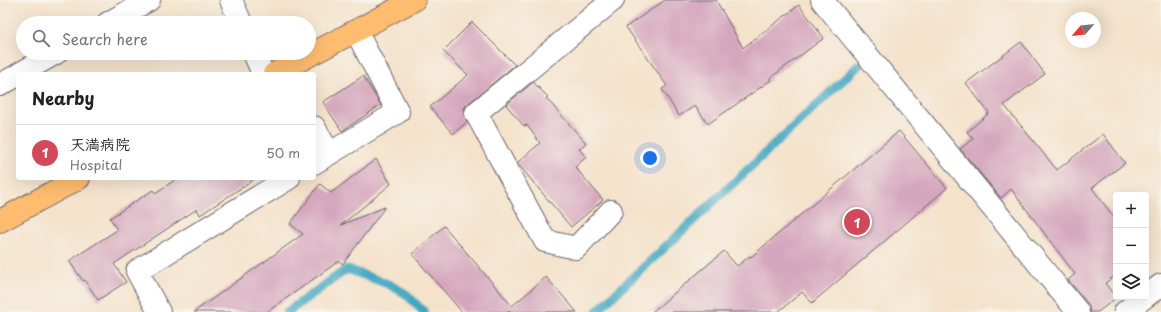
<!DOCTYPE html>
<html lang="en">
<head>
<meta charset="utf-8">
<style>
  body { margin:0; font-family:"Playpen Sans","Klee One",sans-serif; background:#f6f6f6; color:#222 }
  .controls { position:absolute; right:12px; bottom:12px; display:grid; overflow:hidden; border-radius:4px; box-shadow:0 4px 16px #0002 }
  .controls button { width:36px; height:36px; display:grid; place-items:center; padding:0; border:0; border-bottom:1px solid #e0e0e0; background:#fff; color:#222; font:20px sans-serif }
  .compass { position:absolute; left:1065px; top:12px; width:36px; height:36px; border-radius:50%; background:#fff; box-shadow:0 4px 16px #0002; rotate:242deg }
  .you { position:absolute; left:650px; top:158px; width:14px; height:14px; margin:-10px; border:3px solid #fff; border-radius:50%; background:#1a73e8; box-shadow:0 0 0 6px #1a73e833 }
  .badge { display:grid; place-items:center; width:26px; height:26px; border-radius:50%; background:#d1495b; color:#fff; font-size:13px; font-weight:700 }
  .pin { position:absolute; translate:-50% -50%; border:2px solid #fff; box-shadow:0 1px 4px #0006 }
  .list { margin:0; padding:0; list-style:none }
  h2 { display:flex; justify-content:space-between; align-items:center; height:52px; margin:0; padding:0 16px; font-size:17px }
  h2 small { font-size:13px; font-weight:400; color:#767676 }
  .list li { display:grid; grid-template-columns:26px 1fr auto; gap:12px; align-items:center; box-sizing:border-box; height:56px; padding:0 16px; border-top:1px solid #e0e0e0 }
  .list b { display:block; font-size:15px; white-space:nowrap }
  .list p { margin:0; font-size:13px; white-space:nowrap; color:#767676 }
  .list em { font-size:13px; font-style:normal; color:#767676 }
  .icon { flex:none; width:22px; height:22px; fill:none; stroke:currentColor; stroke-width:2; stroke-linecap:round; stroke-linejoin:round }
  .map { position:relative; flex:none; width:1161px; height:312px; overflow:hidden }
  .search { position:absolute; background:#fff; box-shadow:0 4px 16px #0002; left:16px; top:16px; width:300px; height:44px; display:flex; align-items:center; gap:10px; box-sizing:border-box; padding:0 14px; border-radius:22px; color:#767676; font-size:15px }
  .panel { position:absolute; background:#fff; box-shadow:0 4px 16px #0002; left:16px; top:72px; width:300px; height:108px; border-radius:4px }
  .map>svg:first-child { display:block }
  .lines { fill:none; stroke-linecap:round; stroke-linejoin:round }
  .stream { stroke:#42a7c2; stroke-width:9 }
  .building { fill:#d5a7be }
  .minor-casing { stroke:#6c656d; stroke-width:24 }
  .major-casing { stroke:#6c656d; stroke-width:24 }
  .minor { stroke:#fff; stroke-width:22 }
  .major { stroke:#fdbc70; stroke-width:22 }
</style>
</head>
<body>
<div class="map">
<svg width="1161" height="312" viewBox="0 0 1161 312">
  <rect width="100%" height="100%" fill="#f7f3e8"/>
  <filter id="ink" filterUnits="userSpaceOnUse"><feTurbulence type="fractalNoise" baseFrequency=".025" numOctaves="2"/><feDisplacementMap in="SourceGraphic" scale="8" xChannelSelector="R" yChannelSelector="G"/><feConvolveMatrix kernelMatrix="1 2 1 2 8 2 1 2 1" color-interpolation-filters="sRGB"/></filter>
  <filter id="wash" filterUnits="userSpaceOnUse"><feTurbulence type="fractalNoise" baseFrequency=".012" numOctaves="4" result="noise"/><feDisplacementMap in="SourceGraphic" scale="16" xChannelSelector="R" yChannelSelector="G"/><feGaussianBlur stdDeviation="0.9" result="paint"/><feColorMatrix in="noise" values="0 0 0 0 0 0 0 0 0 0 0 0 0 0 0 0 0 1.4 0 .05"/><feComposite in="paint" operator="in"/></filter>
  <g filter="url(#wash)">
    <rect width="100%" height="100%" fill="#f4e2cb"/>
    <g class="lines">
      <!-- stream -->
      <path class="stream" d="M287,312L347,269L388,284L406,294L424,312
        M596,312L859,65"/>
    </g>
    <g id="blocks">
      <!-- building -->
      <path class="building" d="M665,0H716L743,48L799,5L824,38L770,78L771,80L708,124L695,106L679,116L662,89L667,86L626,27Z
        M472,22L515,65L468,104L464,108V113L467,122L453,134L430,107L468,75L443,51Z
        M1021,42L1045,74L1004,105L1057,170L1103,134L1125,163L1092,188L1116,220V275L1105,283L1116,298L1098,312H1090L1088,304L1068,280L1075,274L1011,189L1001,198L960,149L973,139L967,132L989,113L966,83Z
        M363,76L381,105L342,131L323,102Z
        M533,82L548,97L546,98L586,143L579,149L586,157L575,167L603,200L571,227L517,163L540,143L527,125L524,126L506,105Z
        M899,131L947,188L812,303L802,292L778,312H652L724,251L737,266L750,256L751,257Z
        M376,159L391,184L341,225L385,207L343,264L339,261L267,312H194L303,234L290,224L320,184L331,193Z
        M178,178H256L200,215L197,209L114,264L126,282L98,300L85,280L83,281L69,261L117,230L110,218L153,190L155,193Z
        M444,226L512,306L546,277L577,312H462L412,254Z"/>
    </g>
  </g>
  <g filter="url(#ink)">
    <use href="#blocks" fill-opacity="0" stroke="#6c656d" stroke-width="1"/>
    <g class="lines">
      <!-- minor casing -->
      <g class="minor-casing">
        <path id="minor" d="M231,0L241,23
          M822,0L1078,312
          M108,23L149,0
          M254,53L263,74
          M19,74L56,53
          M0,85L18,75
          M314,127L329,153
          M314,163L398,112L356,31
          M611,211L576,248L545,241L476,113L613,0
          M1146,296L1161,285
          M159,312L137,271L289,178
          M1125,312L1145,297"/>
      </g>
      <!-- major casing -->
      <g class="major-casing">
        <path id="major" d="M274,74L414,0
          M0,221L79,178"/>
      </g>
      <!-- minor -->
      <use href="#minor" class="minor"/>
      <!-- major -->
      <use href="#major" class="major"/>
    </g>
  </g>
</svg>
<div class="controls">
<button>+</button>
<button>−</button>
<button><svg class="icon" aria-label="layers" viewBox="0 0 24 24"><path d="M12 4l9 5-9 5-9-5zM3 14l9 5 9-5"/></svg></button>
</div>
<svg class="compass" viewBox="-18 -18 36 36"><path d="M0-13l5 13h-10z" fill="#e53935"/><path d="M0 13l5-13h-10z" fill="#767676"/></svg>
<div class="you"></div>
<div class="pin badge" style="left:857px;top:222px">1</div>
<div class="search"><svg class="icon" aria-label="search" viewBox="0 0 24 24"><circle cx="10" cy="10" r="6"/><path d="M15 15l6 6"/></svg>Search here</div>
<section class="panel">
<h2>Nearby<small></small></h2>
<ul class="list">
<li><span class="badge">1</span><div><b>天満病院</b><p>Hospital</p></div><em>50 m</em></li>
</ul>
</section>
</div>
</body>
</html>
